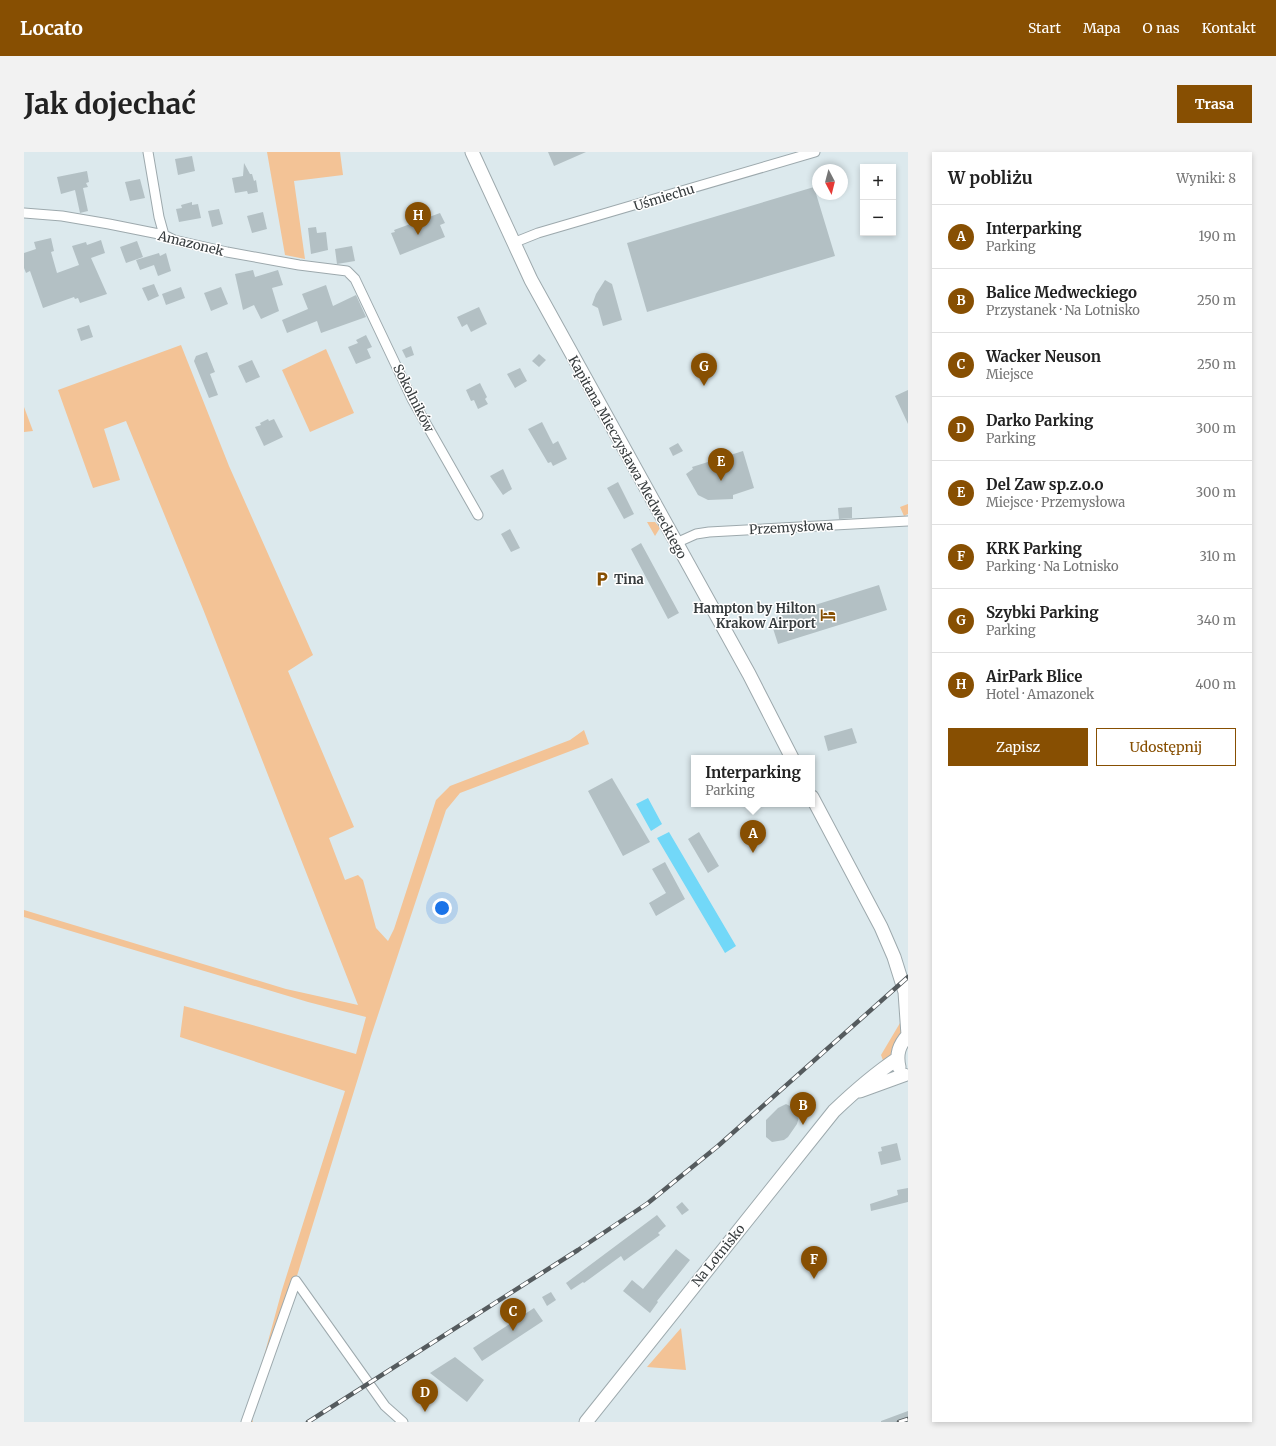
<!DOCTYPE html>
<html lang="pl">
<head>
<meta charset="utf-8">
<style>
  body { margin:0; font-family:Merriweather,serif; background:#f2f2f2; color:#222 }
  .controls { position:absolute; right:12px; top:12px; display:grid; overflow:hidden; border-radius:0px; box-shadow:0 2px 6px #0003 }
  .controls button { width:36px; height:36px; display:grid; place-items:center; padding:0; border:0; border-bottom:1px solid #e0e0e0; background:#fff; color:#222; font:20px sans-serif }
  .compass { position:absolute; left:788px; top:12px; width:36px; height:36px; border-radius:50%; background:#fff; box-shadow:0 2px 6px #0003; rotate:173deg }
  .you { position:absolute; left:418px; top:756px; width:14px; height:14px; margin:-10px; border:3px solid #fff; border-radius:50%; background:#1a73e8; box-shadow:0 0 0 6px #1a73e833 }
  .badge { display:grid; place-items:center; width:26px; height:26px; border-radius:50%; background:#874f02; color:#fff; font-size:13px; font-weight:700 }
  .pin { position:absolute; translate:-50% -33px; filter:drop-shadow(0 1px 2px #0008) }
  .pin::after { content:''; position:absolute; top:21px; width:14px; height:12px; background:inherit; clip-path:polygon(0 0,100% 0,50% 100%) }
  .popup { position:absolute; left:667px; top:603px; width:124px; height:52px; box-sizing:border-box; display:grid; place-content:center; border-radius:0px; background:#fff; filter:drop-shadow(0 1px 3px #0005); font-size:13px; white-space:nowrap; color:#767676 }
  .popup b { font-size:15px; color:#222 }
  .popup::after { content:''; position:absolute; left:50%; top:100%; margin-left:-8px; border:8px solid transparent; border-top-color:#fff }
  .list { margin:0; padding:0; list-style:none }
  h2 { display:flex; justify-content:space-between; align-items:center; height:52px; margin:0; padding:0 16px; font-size:17px }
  h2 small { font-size:13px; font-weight:400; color:#767676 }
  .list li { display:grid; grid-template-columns:26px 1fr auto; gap:12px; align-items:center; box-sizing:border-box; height:64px; padding:0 16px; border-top:1px solid #e0e0e0 }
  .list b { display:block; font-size:15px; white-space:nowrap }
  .list p { margin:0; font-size:13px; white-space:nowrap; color:#767676 }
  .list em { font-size:13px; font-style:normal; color:#767676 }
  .actions { display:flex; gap:8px; padding:12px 16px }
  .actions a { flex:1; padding:9px 0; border:1px solid #874f02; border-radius:0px; text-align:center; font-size:14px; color:#874f02 }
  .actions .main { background:#874f02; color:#fff }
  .map { position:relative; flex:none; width:884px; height:1270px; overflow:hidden; border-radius:0px }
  header { display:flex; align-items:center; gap:24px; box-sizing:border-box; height:56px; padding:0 20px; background:#874f02; color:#fff }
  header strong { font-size:19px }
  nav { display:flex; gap:22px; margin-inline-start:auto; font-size:14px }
  .intro { display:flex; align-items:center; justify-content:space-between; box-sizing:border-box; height:96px; padding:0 24px }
  h1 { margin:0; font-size:28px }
  .button { padding:10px 18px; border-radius:0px; background:#874f02; color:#fff; font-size:14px; font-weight:700 }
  main { display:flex; gap:24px; padding:0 24px }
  aside { flex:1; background:#fff; border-radius:0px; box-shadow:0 2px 6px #0003 }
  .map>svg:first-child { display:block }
  .green { fill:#f3c396 }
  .water { fill:#72d8f8 }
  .building { fill:#b3c0c4 }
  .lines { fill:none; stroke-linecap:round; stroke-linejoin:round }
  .minor-casing { stroke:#9da9ad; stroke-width:11 }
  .secondary-casing { stroke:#9da9ad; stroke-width:15 }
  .minor { stroke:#fff; stroke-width:9 }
  .secondary { stroke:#fff; stroke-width:13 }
  .rail-casing { stroke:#555b5e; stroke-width:4.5 }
  .rail { stroke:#fff; stroke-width:3; stroke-dasharray:9; stroke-linecap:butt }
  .labels { text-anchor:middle; stroke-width:3; stroke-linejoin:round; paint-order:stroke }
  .street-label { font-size:13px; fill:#373c3e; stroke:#fff }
  .poi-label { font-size:13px; font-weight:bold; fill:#373c3e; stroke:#fff; text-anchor:start }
</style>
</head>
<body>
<header>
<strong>Locato</strong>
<nav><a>Start</a><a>Mapa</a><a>O nas</a><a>Kontakt</a></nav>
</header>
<div class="intro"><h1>Jak dojechać</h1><a class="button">Trasa</a></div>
<main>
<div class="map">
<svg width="884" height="1270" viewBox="0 0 884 1270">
  <rect width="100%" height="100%" fill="#dce9ed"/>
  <!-- green -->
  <path class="green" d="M243,0H316L319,23L270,29L281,107L261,103Z
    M157,193L205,314L289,503L264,519L330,675L305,686L321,728L334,723L339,728L352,776L364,789L370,777L412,648L426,634L546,588L560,578L565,592L436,641L422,658L347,884L268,1140L227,1264L229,1270H222L258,1138L321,939L156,885L160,854L332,902L342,865L284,850L0,765V758L262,837L334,853L179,457L102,269L80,277L96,328L69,336L34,238Z
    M302,197L330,261L286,280L258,218Z
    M0,255L9,279L0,280Z
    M884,352V362L880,364L876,355Z
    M623,370H631L636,376L631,384Z
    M879,870C879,885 870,900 860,911L857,903L876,871Z
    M657,1176L662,1218L623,1215Z"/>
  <!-- water -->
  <path class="water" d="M624,646L638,672L627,679L612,652Z
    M645,680L712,794L701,801L633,686Z"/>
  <!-- building -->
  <path class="building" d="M524,0H562L530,14Z
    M168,4L171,19L154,23L151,7Z
    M220,11L226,22H228L230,29L232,28L234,40L224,42L223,39L211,41L208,26L219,24Z
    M63,19L65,30L62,31L64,35L59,36L64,59L56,61L51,38L37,42L33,25Z
    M116,27L121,46L106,49L101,30Z
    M790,35L811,104L623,160L603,91Z
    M168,50V53L174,52L177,66L155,70L152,57L158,56L157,53Z
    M195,57L199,72L188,75L184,59Z
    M239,60L243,77L228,81L223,64Z
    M416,61L421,71L416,73L421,85L376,103L367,81L371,80L370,78Z
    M292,75L293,81L302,80L304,98L287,102L284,76Z
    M27,86L30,99L27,100L33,121L55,113L48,94L62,90L63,93L77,88L81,101L67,106L83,142L56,151L54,146L51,147L50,145L19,156L6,119L2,121L0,116V101L12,97L10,90Z
    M113,89L119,105L102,111L96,95Z
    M328,94L331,109L313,112L311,97Z
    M135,101L136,104L142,101L147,119L134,124L130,113L116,118L112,108Z
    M229,118L231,125L254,118L259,133L248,136L255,159L237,167L230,153L219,158L211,122Z
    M581,128L588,132L598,168L579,174L574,156L568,153L572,142Z
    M130,132L135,144L124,149L118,136Z
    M302,133L309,154L332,143L342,165L297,181L293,169L263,181L258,168L284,157L278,142Z
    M157,135L161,146L142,153L138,142Z
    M197,135L204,152L187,159L180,141Z
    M455,155L463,172L447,180L443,172L438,175L433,165Z
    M65,173L69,185L57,189L53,177Z
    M342,183L348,195L343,197L347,206L332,212L324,195L334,191L332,188Z
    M387,194L390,203L382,206L378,198Z
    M183,200L191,220L186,222L194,243L185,246L170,209L172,204Z
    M515,202L522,208L515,215L508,209Z
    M228,208L236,225L222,231L214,214Z
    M496,216L503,229L491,236L483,222Z
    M456,231L463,245L461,247L464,252L454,257L450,248L447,249L442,238Z
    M884,238V272L871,244Z
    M244,267L245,269L250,267L259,285L240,294L231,275L237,273L236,271Z
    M518,270L529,292L534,289L543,307L529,314L527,310L524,311L504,277Z
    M654,291L659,299L649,304L645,296Z
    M719,299L730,336L709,343V347L684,348L674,343L662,322L669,317L668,315Z
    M479,317L488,337L479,343L466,324Z
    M594,330L610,362L600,367L583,336Z
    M828,355V366L815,367L814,356Z
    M486,377L496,396L487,400L477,382Z
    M617,391L655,461L644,467L607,397Z
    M855,433L863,458L754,492L746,467Z
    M828,576L833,591L804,599L800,584Z
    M588,626L626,690L599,704L564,639Z
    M675,680L695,714L684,721L664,687Z
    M641,710L661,747L632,764L625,751L642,741L628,717Z
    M762,952L772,957L775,965L773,972L764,985L760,988L748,990L742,985V968L754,956Z
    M873,991L877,1008L857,1013L854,1000L858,999L857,995Z
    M884,1036V1050L847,1059L846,1052L874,1043L873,1038Z
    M658,1050L665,1058L658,1063L652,1055Z
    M633,1063L642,1074L634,1081L636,1083L600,1109L597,1104L560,1131L559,1130L547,1138L542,1131Z
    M652,1097L666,1108L633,1149L634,1150L626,1161L599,1139L608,1128L619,1137Z
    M527,1140L532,1148L523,1154L518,1145Z
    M510,1156L519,1169L458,1209L449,1196Z
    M431,1205L460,1228L443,1250L406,1221Z
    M884,1259V1270H857V1269Z"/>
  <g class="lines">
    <!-- minor casing -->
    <g class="minor-casing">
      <path id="minor" d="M124,0L135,65L140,83
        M0,61L38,64L85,72L140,83L150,88L203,100L275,113L323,119L331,127L388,247L454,363
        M489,91L514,81L791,0
        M652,391L672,382L685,380L884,369
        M272,1129L361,1254L379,1270
        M222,1270L272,1129"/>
    </g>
    <!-- secondary casing -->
    <g class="secondary-casing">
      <path id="secondary" d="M448,0L507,128L725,522L768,606
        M788,645L857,775L870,805L881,840L884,883
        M875,915C872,902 875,893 884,883
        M836,939L880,923
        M562,1270L810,959C831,939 849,923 873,907"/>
    </g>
    <!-- minor -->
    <use href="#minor" class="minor"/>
    <!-- secondary -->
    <use href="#secondary" class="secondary"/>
    <!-- rail casing -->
    <g class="rail-casing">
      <path id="rail" d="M284,1270L554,1098L624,1051L694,994L884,825
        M875,1270L884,1267"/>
    </g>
    <!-- rail -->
    <use href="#rail" class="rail"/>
  </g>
  <!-- icons -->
  <defs>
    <g id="parking-bare" transform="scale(1.2)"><path d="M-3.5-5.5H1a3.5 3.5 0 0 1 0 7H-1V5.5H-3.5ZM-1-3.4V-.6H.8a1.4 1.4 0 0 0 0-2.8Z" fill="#874f02" stroke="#fff" stroke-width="2.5" paint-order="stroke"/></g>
    <g id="hotel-bare" transform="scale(1.2)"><path d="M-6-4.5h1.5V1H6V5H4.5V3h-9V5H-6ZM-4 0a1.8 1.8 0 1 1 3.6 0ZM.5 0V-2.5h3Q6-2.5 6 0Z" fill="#874f02" stroke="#fff" stroke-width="2.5" paint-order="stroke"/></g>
  </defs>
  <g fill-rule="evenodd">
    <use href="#parking-bare" x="578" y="427"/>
    <use href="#hotel-bare" x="804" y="463"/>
  </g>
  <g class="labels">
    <!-- street labels -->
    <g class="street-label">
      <text transform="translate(640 45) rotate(-17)" y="5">Uśmiechu</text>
      <text transform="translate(167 91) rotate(14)" y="5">Amazonek</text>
      <text transform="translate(390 246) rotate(63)" y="5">Sokolników</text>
      <text transform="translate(604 305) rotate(61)" y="5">Kapitana Mieczysława Medweckiego</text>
      <text transform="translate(767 375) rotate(-3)" y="5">Przemysłowa</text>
      <text transform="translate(694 1103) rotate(-51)" y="5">Na Lotnisko</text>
    </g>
    <!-- poi labels -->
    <g class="poi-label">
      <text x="590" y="432">Tina</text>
      <text x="792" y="461" text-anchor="end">Hampton by Hilton<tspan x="792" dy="15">Krakow Airport</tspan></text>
    </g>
  </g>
</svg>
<div class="controls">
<button>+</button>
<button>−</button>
</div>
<svg class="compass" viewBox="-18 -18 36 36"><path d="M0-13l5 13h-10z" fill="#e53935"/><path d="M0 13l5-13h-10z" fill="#767676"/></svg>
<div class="you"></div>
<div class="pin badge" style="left:729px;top:701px">A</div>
<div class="popup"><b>Interparking</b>Parking</div>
<div class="pin badge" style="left:779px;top:973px">B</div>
<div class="pin badge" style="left:489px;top:1179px">C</div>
<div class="pin badge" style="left:401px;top:1260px">D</div>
<div class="pin badge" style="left:697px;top:329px">E</div>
<div class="pin badge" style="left:790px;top:1127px">F</div>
<div class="pin badge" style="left:680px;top:234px">G</div>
<div class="pin badge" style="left:394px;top:83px">H</div>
</div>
<aside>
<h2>W pobliżu<small>Wyniki: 8</small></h2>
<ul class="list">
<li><span class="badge">A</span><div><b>Interparking</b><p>Parking</p></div><em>190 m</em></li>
<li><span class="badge">B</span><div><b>Balice Medweckiego</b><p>Przystanek · Na Lotnisko</p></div><em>250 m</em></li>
<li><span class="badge">C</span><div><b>Wacker Neuson</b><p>Miejsce</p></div><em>250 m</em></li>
<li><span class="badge">D</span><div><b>Darko Parking</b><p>Parking</p></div><em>300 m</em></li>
<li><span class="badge">E</span><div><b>Del Zaw sp.z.o.o</b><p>Miejsce · Przemysłowa</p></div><em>300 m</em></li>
<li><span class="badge">F</span><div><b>KRK Parking</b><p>Parking · Na Lotnisko</p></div><em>310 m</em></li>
<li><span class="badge">G</span><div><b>Szybki Parking</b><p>Parking</p></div><em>340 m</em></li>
<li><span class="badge">H</span><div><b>AirPark Blice</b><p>Hotel · Amazonek</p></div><em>400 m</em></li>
</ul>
<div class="actions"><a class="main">Zapisz</a><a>Udostępnij</a></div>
</aside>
</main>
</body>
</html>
